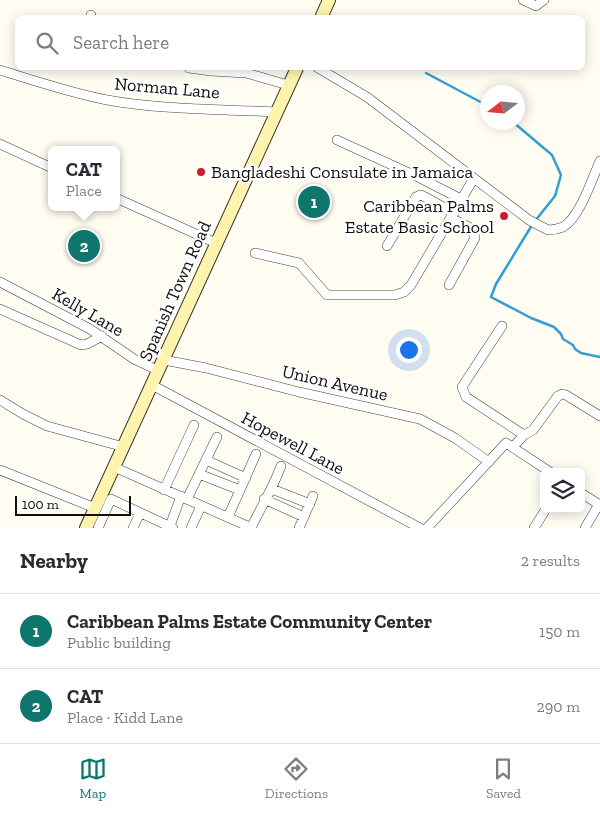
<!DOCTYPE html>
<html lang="en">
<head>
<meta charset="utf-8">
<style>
  body { margin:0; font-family:"Zilla Slab",serif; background:#f2f2f3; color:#2b2b33 }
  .controls { position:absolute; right:15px; bottom:15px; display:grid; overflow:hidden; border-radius:8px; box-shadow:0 2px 12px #0003 }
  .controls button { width:45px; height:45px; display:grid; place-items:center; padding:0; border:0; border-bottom:1px solid #e1e1e2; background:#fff; color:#2b2b33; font:25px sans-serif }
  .compass { position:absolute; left:480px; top:85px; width:45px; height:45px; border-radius:50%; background:#fff; box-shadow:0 2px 12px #0003; rotate:254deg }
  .scale { position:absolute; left:15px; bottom:12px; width:116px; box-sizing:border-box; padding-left:5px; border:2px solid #101010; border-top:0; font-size:14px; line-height:18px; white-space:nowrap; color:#101010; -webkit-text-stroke:4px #fff; paint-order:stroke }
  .you { position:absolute; left:408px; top:349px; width:18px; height:18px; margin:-12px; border:4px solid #fff; border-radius:50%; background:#1a73e8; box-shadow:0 0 0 8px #1a73e833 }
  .badge { display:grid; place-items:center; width:32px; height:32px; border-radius:50%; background:#0f766e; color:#fff; font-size:16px; font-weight:700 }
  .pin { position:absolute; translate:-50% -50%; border:2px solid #fff; box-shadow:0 1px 5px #0006 }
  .popup { position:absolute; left:48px; top:146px; width:72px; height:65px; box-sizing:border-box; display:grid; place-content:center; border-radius:8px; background:#fff; filter:drop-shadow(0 1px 4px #0005); font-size:16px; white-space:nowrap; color:#7c7c81 }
  .popup b { font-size:19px; color:#2b2b33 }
  .popup::after { content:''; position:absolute; left:50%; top:100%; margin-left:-10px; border:10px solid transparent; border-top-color:#fff }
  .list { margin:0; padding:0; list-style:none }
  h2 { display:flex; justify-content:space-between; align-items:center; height:65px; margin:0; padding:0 20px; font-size:21px }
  h2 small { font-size:16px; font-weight:400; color:#7c7c81 }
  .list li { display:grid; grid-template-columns:32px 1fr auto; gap:15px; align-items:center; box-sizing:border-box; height:75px; padding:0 20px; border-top:1px solid #e1e1e2 }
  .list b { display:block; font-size:19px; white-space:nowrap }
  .list p { margin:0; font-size:16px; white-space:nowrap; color:#7c7c81 }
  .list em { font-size:16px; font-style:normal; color:#7c7c81 }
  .icon { flex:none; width:28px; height:28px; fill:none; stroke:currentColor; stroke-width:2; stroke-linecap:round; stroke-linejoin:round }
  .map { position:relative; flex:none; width:600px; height:528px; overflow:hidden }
  .search { position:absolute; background:#fff; box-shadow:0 2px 12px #0003; left:15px; right:15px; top:15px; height:55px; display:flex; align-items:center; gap:12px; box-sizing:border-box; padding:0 18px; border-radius:8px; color:#7c7c81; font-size:19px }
  .sheet { height:215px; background:#fff }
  nav { display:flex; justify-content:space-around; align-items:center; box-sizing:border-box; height:70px; border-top:1px solid #e1e1e2; background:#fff; font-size:14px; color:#7c7c81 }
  nav a { display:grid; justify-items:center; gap:2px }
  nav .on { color:#0f766e }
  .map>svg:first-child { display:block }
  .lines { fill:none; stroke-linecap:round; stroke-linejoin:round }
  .stream { stroke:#339dd8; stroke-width:2.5 }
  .street-casing { stroke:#434343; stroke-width:10 }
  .secondary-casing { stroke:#323232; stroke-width:14 }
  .street { stroke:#fff; stroke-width:9 }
  .secondary { stroke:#fff3ad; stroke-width:12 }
  .poi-dot { fill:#cb1c2b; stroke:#fff; stroke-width:2 }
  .labels { text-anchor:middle; stroke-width:5; stroke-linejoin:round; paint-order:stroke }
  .street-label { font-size:18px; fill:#101010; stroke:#fff }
  .poi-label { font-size:18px; fill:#101010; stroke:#fff; text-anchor:start }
</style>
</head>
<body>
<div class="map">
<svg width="600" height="528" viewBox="0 0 600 528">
  <rect width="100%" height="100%" fill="#fffcf2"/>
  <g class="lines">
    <!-- stream -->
    <path class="stream" d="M426,73L488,106
      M513,122L552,155L561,175L555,196L535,221
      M532,225L496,284L491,297L531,318L554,327L561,334L563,339L573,345L575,349L581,353L600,357"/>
    <!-- street casing -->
    <g class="street-casing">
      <path id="street" d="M523,0L536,6L544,0
        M91,15V18
        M189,68L211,71L246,73L288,85
        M318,68L367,97L529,220L548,230C553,230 558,229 563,227C580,217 592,179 600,161
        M0,70C35,81 71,93 107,100C162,110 220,109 275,112
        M337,140L418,177L461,199
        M0,144L52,168
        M116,198L216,243
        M387,246L416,197L421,195L425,197L454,213
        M255,253L299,263L327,295H395L404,292L411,285L474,178
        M0,282L90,329L134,359L159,371
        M449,285L475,238L473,229L451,218
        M0,309L81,345L87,344L102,336
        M502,326L462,387L466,397L524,435
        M164,360L206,368L299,392L420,419L455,438L489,462
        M152,385L420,528
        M0,400L23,414L47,426L124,447
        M513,447L524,435L533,430L558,396L562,394L566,395L600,416
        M206,460L246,478
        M114,467L252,528
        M0,470L95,508
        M199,474L240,490
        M272,489L310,504
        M164,490L194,425
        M581,493L600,505
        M187,499L217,437
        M264,499L304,517
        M228,517L256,454
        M170,526L181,496
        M98,528L111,499L173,528
        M133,528L140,513
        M191,528L201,506
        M251,528C261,507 273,488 281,466
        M299,528L313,496
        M427,528L506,443L550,472
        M534,528L546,509
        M585,528L599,504"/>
    </g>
    <!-- secondary casing -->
    <g class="secondary-casing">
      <path id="secondary" d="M321,18L329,0
        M86,528L297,68"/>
    </g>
    <!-- street -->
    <use href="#street" class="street"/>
    <!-- secondary -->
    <use href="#secondary" class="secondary"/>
  </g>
  <!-- markers -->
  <g class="poi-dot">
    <circle cx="201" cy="172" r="5"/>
    <circle cx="504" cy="216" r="5"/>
  </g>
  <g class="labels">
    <!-- street labels -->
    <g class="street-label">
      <text transform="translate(167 88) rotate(5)" y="6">Norman Lane</text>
      <text transform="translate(175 291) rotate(-66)" y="6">Spanish Town Road</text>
      <text transform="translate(88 312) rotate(30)" y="6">Kelly Lane</text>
      <text transform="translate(335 383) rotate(13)" y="6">Union Avenue</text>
      <text transform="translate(293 443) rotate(28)" y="6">Hopewell Lane</text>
    </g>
    <!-- poi labels -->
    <g class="poi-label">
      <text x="211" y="178">Bangladeshi Consulate in Jamaica</text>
      <text x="494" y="212" text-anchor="end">Caribbean Palms<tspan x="494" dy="21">Estate Basic School</tspan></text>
    </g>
  </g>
</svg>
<div class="controls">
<button><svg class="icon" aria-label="layers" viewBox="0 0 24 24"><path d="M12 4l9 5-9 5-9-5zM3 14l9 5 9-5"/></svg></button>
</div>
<svg class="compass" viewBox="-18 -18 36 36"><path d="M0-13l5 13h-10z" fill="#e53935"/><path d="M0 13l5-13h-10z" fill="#7c7c81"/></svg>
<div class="scale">100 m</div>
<div class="you"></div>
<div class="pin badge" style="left:314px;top:202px">1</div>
<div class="pin badge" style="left:84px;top:246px">2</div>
<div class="popup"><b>CAT</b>Place</div>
<div class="search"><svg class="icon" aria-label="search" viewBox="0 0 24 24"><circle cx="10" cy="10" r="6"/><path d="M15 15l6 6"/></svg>Search here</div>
</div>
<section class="sheet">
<h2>Nearby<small>2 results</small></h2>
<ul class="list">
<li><span class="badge">1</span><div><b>Caribbean Palms Estate Community Center</b><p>Public building</p></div><em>150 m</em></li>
<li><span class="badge">2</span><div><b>CAT</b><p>Place · Kidd Lane</p></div><em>290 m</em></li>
</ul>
</section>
<nav>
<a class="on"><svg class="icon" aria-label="map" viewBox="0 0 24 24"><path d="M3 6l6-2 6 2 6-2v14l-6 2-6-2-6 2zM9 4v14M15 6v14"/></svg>Map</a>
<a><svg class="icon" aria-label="directions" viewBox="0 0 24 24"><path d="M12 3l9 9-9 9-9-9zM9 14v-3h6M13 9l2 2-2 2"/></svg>Directions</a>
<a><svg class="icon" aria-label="saved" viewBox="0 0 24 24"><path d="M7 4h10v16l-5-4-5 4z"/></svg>Saved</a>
</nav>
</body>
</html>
